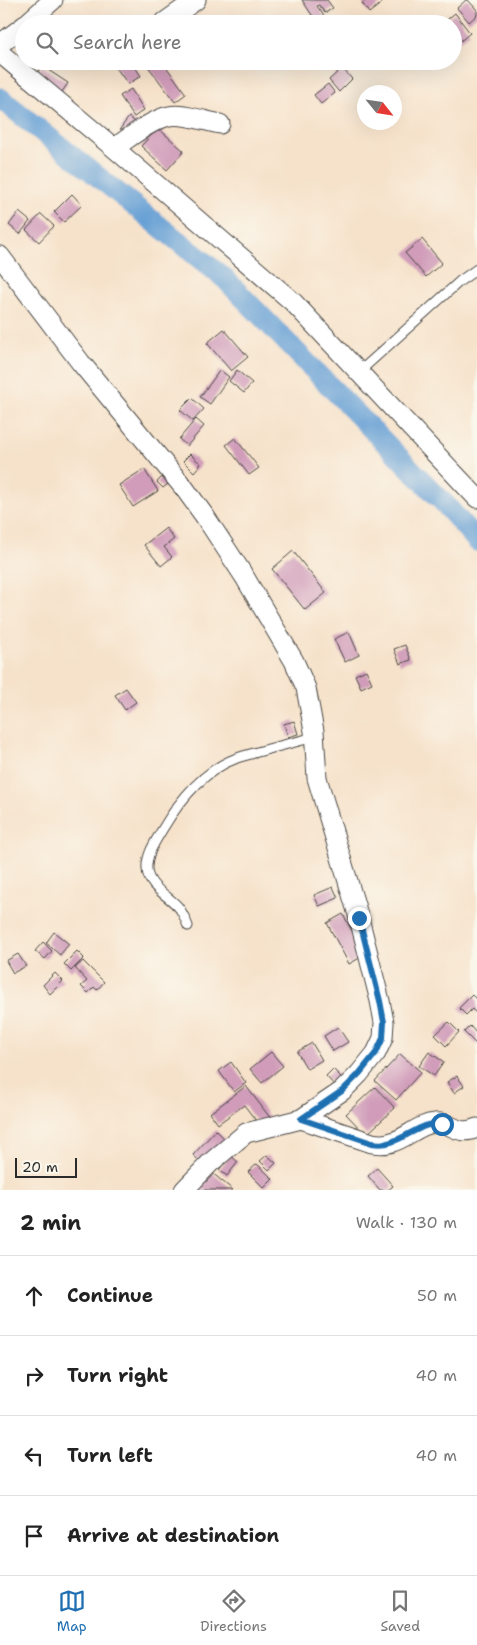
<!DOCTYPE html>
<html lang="en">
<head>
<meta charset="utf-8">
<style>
  body { margin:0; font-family:"Shantell Sans",sans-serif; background:#f2f2f2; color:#222 }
  .compass { position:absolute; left:357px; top:85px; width:45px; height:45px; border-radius:50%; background:#fff; box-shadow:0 5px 20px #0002; rotate:120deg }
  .scale { position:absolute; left:15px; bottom:12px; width:62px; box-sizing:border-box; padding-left:5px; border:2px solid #2b2b2b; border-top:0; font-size:14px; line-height:18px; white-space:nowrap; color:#2b2b2b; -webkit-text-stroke:4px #fbf7ec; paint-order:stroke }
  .stop { position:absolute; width:15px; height:15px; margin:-11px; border:4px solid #1f6fb2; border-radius:50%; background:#fff }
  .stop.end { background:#1f6fb2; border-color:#fff; box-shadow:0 1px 5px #0008 }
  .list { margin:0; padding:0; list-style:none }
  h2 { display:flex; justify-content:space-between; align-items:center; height:65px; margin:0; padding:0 20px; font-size:21px }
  h2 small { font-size:16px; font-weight:400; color:#767676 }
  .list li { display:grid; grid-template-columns:32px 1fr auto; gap:15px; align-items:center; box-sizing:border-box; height:80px; padding:0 20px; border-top:1px solid #e0e0e0 }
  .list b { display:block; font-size:19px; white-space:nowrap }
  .list em { font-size:16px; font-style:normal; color:#767676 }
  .icon { flex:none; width:28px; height:28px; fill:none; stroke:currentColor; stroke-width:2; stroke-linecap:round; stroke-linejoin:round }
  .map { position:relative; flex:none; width:477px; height:1190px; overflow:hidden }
  .search { position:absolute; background:#fff; box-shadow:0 5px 20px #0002; left:15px; right:15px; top:15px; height:55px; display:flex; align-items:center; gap:12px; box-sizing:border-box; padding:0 18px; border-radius:28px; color:#767676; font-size:19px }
  .sheet { height:385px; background:#fff }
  nav { display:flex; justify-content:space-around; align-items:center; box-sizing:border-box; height:70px; border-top:1px solid #e0e0e0; background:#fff; font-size:14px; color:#767676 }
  nav a { display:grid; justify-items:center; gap:2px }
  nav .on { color:#1f6fb2 }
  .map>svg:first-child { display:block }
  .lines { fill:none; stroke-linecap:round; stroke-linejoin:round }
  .canal { stroke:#659fd4; stroke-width:21 }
  .building { fill:#d09cb9 }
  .service-casing { stroke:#494643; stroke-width:11 }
  .minor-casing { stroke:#494643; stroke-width:21 }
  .service { stroke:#fff; stroke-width:9 }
  .minor { stroke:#fff; stroke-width:19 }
  .route { stroke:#1f6fb2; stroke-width:6 }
</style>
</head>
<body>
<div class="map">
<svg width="477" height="1190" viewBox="0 0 477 1190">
  <rect width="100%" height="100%" fill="#fbf7ec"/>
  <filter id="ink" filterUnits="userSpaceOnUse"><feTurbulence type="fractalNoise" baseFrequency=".02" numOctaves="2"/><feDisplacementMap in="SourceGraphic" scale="10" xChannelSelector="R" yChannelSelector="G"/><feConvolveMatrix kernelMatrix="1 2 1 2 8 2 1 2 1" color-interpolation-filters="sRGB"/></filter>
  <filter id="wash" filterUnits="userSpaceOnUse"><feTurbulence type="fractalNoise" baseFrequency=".0096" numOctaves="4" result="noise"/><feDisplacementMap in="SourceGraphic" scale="20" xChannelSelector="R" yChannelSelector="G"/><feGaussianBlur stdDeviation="1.12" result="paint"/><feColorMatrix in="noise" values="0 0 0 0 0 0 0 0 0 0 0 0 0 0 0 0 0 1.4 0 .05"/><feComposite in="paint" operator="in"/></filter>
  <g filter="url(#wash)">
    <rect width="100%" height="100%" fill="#f6e2ca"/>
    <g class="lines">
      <!-- canal -->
      <path class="canal" d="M0,98L224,278L443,502L477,541"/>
    </g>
    <g id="blocks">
      <!-- building -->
      <path class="building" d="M302,0H327L333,8L325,13L319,5L317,6L324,16L316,21Z
        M367,0H382L383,2L369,13L362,3Z
        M466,0H468L477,10V15L469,22L457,8Z
        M455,13L470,33L457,44L453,39V24H442Z
        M120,61H131L141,76L128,84L114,65Z
        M144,61H162L186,94L175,102Z
        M42,66L68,83L60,95L34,78Z
        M342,68L352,79L339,92L329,80Z
        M328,84L335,93L321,104L314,95Z
        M131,89L144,110L134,117L120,96Z
        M129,117L139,125L130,136L120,129Z
        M158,128L184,151L167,170L141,146Z
        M72,194L82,205L64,222L54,212Z
        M19,212L30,221L20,234L9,225Z
        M41,214L54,226L39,242L26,230Z
        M422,239L442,263L426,277L405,253Z
        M224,329L248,357L231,371L207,343Z
        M220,370L229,377L210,404L200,397Z
        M237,370L252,383L244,393L229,381Z
        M192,398L204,409L193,421L180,410Z
        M196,419L204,426L187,446L179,439Z
        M235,438L259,468L249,475L226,445Z
        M190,454L201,464L194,472L183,461Z
        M144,469L158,491L133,507L119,485Z
        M162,477L168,484L163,488L157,482Z
        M166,528L174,539L164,547L172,557L161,566L144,545Z
        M293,551L326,593L305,610L272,569Z
        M349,632L359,655L345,662L334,639Z
        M405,645L411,660L400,664L394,649Z
        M366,670L372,683L361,688L355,675Z
        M126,688L136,702L125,710L115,695Z
        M294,721L298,734L288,737L284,724Z
        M333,887L338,898L319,906L314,895Z
        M343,914L365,955L349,964L327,923Z
        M54,932L69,944L60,955L46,943Z
        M43,942L52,951L45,959L35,951Z
        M77,951L84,958L71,971L64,964Z
        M18,954L26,966L13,973L6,961Z
        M83,961L104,982L97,990L94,987L88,993L81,986L87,981L75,968Z
        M55,973L63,981L50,994L43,985Z
        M472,995L477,1000V1014L472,1009L466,1015L459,1008Z
        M449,1022L459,1032L446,1046L435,1035Z
        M470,1026L477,1034V1045L464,1032Z
        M338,1027L348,1042L333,1051L324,1036Z
        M312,1043L322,1060L307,1069L297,1052Z
        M271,1052L283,1066L262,1083L250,1069Z
        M429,1052L444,1062L434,1076L419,1066Z
        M400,1054L421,1072L396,1100L375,1081Z
        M231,1062L246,1083L234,1092L219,1071Z
        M333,1069L344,1080L337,1088L326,1076Z
        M457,1076L464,1086L454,1093L447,1082Z
        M246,1086L271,1119L261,1127L244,1105L218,1124L210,1113Z
        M375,1087L395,1108L366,1135L346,1114Z
        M216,1130L228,1142L205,1166L193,1155Z
        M230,1155L238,1162L227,1176L219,1170Z
        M267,1155L276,1163L269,1170L260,1161Z
        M257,1164L273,1179L264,1188L248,1172Z
        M377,1168L393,1186L388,1190H380L368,1176Z
        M211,1172L233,1190H196Z"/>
    </g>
  </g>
  <g filter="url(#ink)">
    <use href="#blocks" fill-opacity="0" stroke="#494643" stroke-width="1"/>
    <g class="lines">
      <!-- service casing -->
      <g class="service-casing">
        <path id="service" d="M359,372L460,281L477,269
          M188,926C186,920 183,914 180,909C169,895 148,888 147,869C146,855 155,842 162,830C179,801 204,770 237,758C262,750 289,744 314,737"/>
      </g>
      <!-- minor casing -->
      <g class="minor-casing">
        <path id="minor" d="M26,24L53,0
          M162,24L196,0
          M0,44L24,26
          M0,53L114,148L293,302L477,498
          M114,148C129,138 151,120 169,116C184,113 204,121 220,124
          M0,256L81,363L185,489L206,518L244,576L294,661L306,688L314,731L317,778L359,918L380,1001L384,1022L383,1038L376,1053L359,1074L342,1091L301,1119L246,1133L210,1163L184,1190
          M301,1119L372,1143C378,1144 385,1145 392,1142C407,1138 419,1124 435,1123C452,1121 456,1137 477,1128"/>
      </g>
      <!-- service -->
      <use href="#service" class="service"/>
      <!-- minor -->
      <use href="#minor" class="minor"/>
    </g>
  </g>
  <g class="lines" filter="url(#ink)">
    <!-- route -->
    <path class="route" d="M359,918L380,1001L384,1022L383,1038L376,1053L359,1074L342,1091L301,1119L372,1143C378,1144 385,1144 391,1142C409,1137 423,1121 442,1124"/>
  </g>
</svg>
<svg class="compass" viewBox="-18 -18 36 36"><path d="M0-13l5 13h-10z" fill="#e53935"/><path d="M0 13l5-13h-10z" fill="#767676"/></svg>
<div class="scale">20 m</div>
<div class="stop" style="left:442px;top:1124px"></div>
<div class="stop end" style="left:359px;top:918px"></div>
<div class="search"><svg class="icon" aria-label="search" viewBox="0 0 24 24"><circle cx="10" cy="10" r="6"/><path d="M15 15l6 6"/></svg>Search here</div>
</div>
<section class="sheet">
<h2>2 min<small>Walk · 130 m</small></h2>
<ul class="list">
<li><svg class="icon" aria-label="ahead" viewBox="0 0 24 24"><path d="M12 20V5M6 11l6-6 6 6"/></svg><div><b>Continue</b></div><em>50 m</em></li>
<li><svg class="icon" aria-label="right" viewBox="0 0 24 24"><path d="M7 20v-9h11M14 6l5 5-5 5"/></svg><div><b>Turn right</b></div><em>40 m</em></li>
<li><svg class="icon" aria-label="left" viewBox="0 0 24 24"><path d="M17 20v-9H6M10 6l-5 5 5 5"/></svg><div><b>Turn left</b></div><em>40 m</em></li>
<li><svg class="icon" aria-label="arrive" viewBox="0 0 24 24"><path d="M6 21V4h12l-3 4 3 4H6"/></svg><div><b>Arrive at destination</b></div></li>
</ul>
</section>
<nav>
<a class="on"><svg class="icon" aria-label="map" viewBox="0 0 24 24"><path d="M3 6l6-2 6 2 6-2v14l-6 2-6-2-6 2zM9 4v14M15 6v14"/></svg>Map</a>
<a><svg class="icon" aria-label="directions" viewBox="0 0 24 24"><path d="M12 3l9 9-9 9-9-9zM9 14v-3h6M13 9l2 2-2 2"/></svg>Directions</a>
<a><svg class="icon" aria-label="saved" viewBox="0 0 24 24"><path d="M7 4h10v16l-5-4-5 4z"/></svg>Saved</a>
</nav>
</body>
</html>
